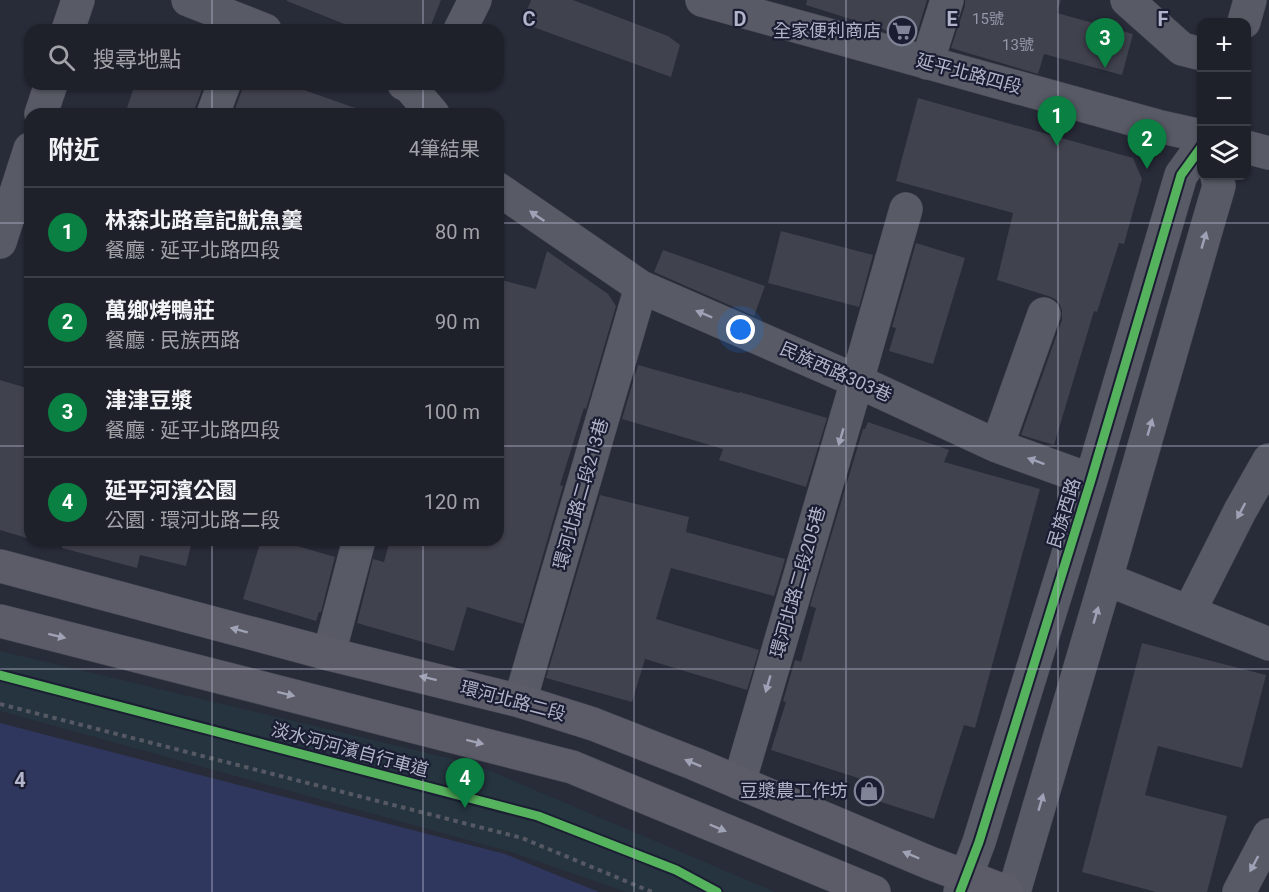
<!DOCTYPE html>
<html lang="zh-TW">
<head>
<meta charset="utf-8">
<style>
  body { margin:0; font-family:Roboto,"Noto Sans TC",sans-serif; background:#262832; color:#f1f3f6 }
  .controls { position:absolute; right:18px; top:18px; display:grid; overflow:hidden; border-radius:12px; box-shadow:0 2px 4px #0004 }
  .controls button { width:54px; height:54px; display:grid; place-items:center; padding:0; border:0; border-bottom:2px solid #3c3e47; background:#1e202a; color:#f1f3f6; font:30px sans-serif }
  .you { position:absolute; left:741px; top:330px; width:21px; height:21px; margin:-15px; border:4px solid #fff; border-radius:50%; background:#1a73e8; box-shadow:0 0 0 9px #1a73e833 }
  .badge { display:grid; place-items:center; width:39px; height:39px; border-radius:50%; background:#0b8043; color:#fff; font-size:20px; font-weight:700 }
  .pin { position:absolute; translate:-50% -50px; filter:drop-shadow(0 2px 3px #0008) }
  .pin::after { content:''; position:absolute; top:32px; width:21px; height:18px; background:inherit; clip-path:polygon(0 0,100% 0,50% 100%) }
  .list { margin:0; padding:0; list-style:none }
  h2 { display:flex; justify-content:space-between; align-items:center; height:78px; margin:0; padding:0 24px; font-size:26px }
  h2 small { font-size:20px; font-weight:400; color:#a1a3a8 }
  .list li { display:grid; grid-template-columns:39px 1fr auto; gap:18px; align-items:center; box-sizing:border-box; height:90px; padding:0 24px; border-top:2px solid #3c3e47 }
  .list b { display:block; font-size:22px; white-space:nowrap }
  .list p { margin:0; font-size:20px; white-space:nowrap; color:#a1a3a8 }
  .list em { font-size:20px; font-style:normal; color:#a1a3a8 }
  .icon { flex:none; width:33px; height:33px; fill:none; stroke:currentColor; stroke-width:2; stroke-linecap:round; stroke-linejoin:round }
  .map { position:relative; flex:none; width:1269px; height:892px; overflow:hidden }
  .search { position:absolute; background:#1e202a; box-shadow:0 2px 4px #0004; left:24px; top:24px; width:480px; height:66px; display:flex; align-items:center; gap:15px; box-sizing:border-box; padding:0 21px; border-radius:18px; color:#a1a3a8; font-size:22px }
  .panel { position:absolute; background:#1e202a; box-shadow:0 2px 4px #0004; left:24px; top:108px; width:480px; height:438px; border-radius:18px }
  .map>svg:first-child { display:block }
  .green { fill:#25343e }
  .water { fill:#30375e }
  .building { fill:#40424e }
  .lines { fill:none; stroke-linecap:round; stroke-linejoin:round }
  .minor-casing { stroke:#454751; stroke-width:34 }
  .major-casing { stroke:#454854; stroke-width:34 }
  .path { stroke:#565963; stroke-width:4; stroke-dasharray:4.5 4.5; stroke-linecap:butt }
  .minor { stroke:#585a66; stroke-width:33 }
  .major { stroke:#5b5c68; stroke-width:33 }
  .cycleway-casing { stroke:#1b1e33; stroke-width:13 }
  .cycleway { stroke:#56b35d; stroke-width:9 }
  .oneway { fill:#9fa2b6 }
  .oneway2 { fill:#a0a2b6 }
  .grid { fill:none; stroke:#b1b4ca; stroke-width:1.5; stroke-opacity:0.55 }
  .labels { text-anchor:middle; stroke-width:4.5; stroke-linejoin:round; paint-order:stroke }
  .number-label { font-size:15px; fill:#9598ab }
  .poi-label { font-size:18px; fill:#b1b4ca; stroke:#1b1e33; text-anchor:end }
  .street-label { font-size:18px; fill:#b1b4ca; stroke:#1b1e33 }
  .grid-label { font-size:20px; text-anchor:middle; font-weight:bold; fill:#b1b4ca; stroke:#1b1e33; stroke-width:4.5; stroke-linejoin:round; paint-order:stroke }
</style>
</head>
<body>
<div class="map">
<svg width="1269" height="892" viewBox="0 0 1269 892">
  <rect width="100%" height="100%" fill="#282b38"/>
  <!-- green -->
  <path class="green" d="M0,651L474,764L775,892H626L511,852L0,711Z"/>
  <!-- water -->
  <path class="water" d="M0,723L505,854L599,892H0Z"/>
  <!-- building -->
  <path class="building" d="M287,0H441L429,30H359L287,1Z
    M531,0H573L668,36L680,45L671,77L522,23Z
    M807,0H927L916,36L912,35L911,38L806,5Z
    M965,0H1061L1057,13L1133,34L1122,75L1044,54L1038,74L951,48L965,6Z
    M135,84H204L195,108V114H125Z
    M242,84H306L304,90L361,110L360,114H233L242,90Z
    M918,98L1133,158L1142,179L1124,244L1119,243L1097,312L1094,311L1054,445L1021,435L1062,320V310L1058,301L1051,297L997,280L1013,213L896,181Z
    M781,231L873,255L859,307L768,283Z
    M916,243L965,258L933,364L889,351L896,328L892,327Z
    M663,250L765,286L754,316L654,272Z
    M547,251L608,294L616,306L586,409L584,408L560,485L563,486L523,624L467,607L454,651L357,623L373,559L384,562L390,540H498V279L536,289Z
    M638,365L739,393L740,392L827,418L806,487L719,460L723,449L622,419Z
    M0,380L30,389V539L0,530Z
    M868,422L949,450L944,462L1040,489L975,728L964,725L934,819L856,794L861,779L771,750L786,702L783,701L795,660L801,662L816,608L810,606L863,429H865Z
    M600,495L689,517L686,532L785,559L774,596L671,568L656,619L759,650L747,690L645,659L632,702L546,678Z
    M63,540H192L186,566L140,555L137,568L62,548Z
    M261,540H277L335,557L321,612H319L316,621L243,599Z
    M1142,643L1266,675L1242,768L1158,746L1145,795L1227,816L1207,892H1156L1082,872Z"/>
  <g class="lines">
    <!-- minor casing -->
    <g class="minor-casing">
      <path id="minor" d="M188,0L265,30
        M702,0L1157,126L1202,136
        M1127,0L1182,49L1202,54
        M1244,22L1250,0
        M68,30L78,0
        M460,30L475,0
        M927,63L947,0
        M404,84L409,86L433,114
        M41,114L51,84
        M213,114L224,84
        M1246,147L1269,153
        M498,189L641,287L857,381L997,446L1091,480
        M0,242L30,149
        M997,446L1044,314
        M1106,579L1269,644
        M1189,612L1240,511L1269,460
        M329,654L359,540
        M520,701L641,287
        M739,783L857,381L906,209
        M960,892L979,842L1091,480L1181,175L1202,146
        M1014,892L1106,579L1209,220L1219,186L1217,176
        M1239,892L1269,835"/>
    </g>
    <!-- major casing -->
    <g class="major-casing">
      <path id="major" d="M0,566L329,654L520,701L593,724L695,764L930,863L1007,892
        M0,621L572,767L874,892"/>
    </g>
    <!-- path -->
    <path class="path" d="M0,704L522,838L652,892"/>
    <!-- minor -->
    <use href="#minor" class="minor"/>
    <!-- major -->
    <use href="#major" class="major"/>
    <!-- cycleway casing -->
    <g class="cycleway-casing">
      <path id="cycleway" d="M0,675L538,816L676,870L717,892
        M960,892L979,842L1091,480L1181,175L1202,146"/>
    </g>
    <!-- cycleway -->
    <use href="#cycleway" class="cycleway"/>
  </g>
  <!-- one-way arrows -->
  <defs><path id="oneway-solid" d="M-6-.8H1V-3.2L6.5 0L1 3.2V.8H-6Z" transform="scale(1.5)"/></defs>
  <g class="oneway">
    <use href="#oneway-solid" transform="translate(537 216) rotate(-146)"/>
    <use href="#oneway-solid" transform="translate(1204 240) rotate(-74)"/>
    <use href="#oneway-solid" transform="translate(704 314) rotate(-157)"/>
    <use href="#oneway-solid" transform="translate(1150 427) rotate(-74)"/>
    <use href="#oneway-solid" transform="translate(841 437) rotate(106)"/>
    <use href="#oneway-solid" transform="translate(1036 461) rotate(-160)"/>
    <use href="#oneway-solid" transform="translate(1241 511) rotate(118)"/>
    <use href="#oneway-solid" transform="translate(1096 615) rotate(-74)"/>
    <use href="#oneway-solid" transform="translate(768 684) rotate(106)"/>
    <use href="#oneway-solid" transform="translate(1041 802) rotate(-74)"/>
    <use href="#oneway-solid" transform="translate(1254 864) rotate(118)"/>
  </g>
  <g class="oneway2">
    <use href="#oneway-solid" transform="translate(239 630) rotate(-165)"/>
    <use href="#oneway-solid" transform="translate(57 636) rotate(14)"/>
    <use href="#oneway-solid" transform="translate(428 678) rotate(-166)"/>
    <use href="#oneway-solid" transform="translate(286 694) rotate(14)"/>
    <use href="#oneway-solid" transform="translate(475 742) rotate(14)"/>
    <use href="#oneway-solid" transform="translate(693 763) rotate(-158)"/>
    <use href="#oneway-solid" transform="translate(718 828) rotate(23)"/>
    <use href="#oneway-solid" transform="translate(911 855) rotate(-157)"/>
  </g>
  <!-- grid -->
  <path class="grid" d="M212,0V30M423,0V30M634,0V892M846,0V892M1058,0V892M212,84V114M423,84V114M0,223H30M498,223H1269M0,446H30M498,446H1269M212,540V892M423,540V892M0,669H1269"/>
  <!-- icons -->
  <defs>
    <g id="supermarket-ring" transform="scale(1.5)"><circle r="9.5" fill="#1b1e33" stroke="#818497" stroke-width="1.5"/><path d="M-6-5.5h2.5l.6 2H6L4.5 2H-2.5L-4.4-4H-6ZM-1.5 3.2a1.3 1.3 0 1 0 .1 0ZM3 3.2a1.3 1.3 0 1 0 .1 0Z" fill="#818497"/></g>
    <g id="shop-ring" transform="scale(1.5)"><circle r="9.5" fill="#1b1e33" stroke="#818497" stroke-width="1.5"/><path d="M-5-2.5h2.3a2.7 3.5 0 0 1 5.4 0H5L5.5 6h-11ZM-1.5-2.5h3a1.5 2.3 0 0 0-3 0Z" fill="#818497"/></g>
  </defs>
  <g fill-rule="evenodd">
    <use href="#supermarket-ring" x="902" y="31"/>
    <use href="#shop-ring" x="869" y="791"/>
  </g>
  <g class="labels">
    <!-- number labels -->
    <g class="number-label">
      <text x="988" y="24">15號</text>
      <text x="1018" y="50">13號</text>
    </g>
    <!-- poi labels -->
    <g class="poi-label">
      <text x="881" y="37">全家便利商店</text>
      <text x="848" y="797">豆漿農工作坊</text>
    </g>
    <!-- street labels -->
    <g class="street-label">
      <text transform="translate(969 74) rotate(15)" y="6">延平北路四段</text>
      <text transform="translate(836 372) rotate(24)" y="6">民族西路303巷</text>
      <text transform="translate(581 494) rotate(-74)" y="6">環河北路二段213巷</text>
      <text transform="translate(1064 513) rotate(-73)" y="6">民族西路</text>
      <text transform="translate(798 582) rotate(-74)" y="6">環河北路二段205巷</text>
      <text transform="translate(513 701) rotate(15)" y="6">環河北路二段</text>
      <text transform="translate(350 750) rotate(15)" y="6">淡水河河濱自行車道</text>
    </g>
  </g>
  <g class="grid-label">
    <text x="529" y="26">C</text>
    <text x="740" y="26">D</text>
    <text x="952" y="26">E</text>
    <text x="1163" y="26">F</text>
    <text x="20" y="787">4</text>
  </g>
</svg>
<div class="controls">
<button>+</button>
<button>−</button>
<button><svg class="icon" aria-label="layers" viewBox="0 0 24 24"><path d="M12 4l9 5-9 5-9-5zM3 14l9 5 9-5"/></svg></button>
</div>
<div class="you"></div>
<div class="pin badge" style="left:1057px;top:146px">1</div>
<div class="pin badge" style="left:1147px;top:169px">2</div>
<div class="pin badge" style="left:1105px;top:68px">3</div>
<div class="pin badge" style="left:465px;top:808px">4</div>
<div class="search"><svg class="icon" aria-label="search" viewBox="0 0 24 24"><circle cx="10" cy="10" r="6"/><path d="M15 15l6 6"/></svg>搜尋地點</div>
<section class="panel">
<h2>附近<small>4筆結果</small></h2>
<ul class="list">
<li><span class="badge">1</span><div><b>林森北路章記魷魚羹</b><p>餐廳 · 延平北路四段</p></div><em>80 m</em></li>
<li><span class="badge">2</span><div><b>萬鄉烤鴨莊</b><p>餐廳 · 民族西路</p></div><em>90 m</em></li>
<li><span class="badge">3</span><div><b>津津豆漿</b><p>餐廳 · 延平北路四段</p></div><em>100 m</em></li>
<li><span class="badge">4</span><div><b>延平河濱公園</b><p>公園 · 環河北路二段</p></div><em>120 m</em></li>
</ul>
</section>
</div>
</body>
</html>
